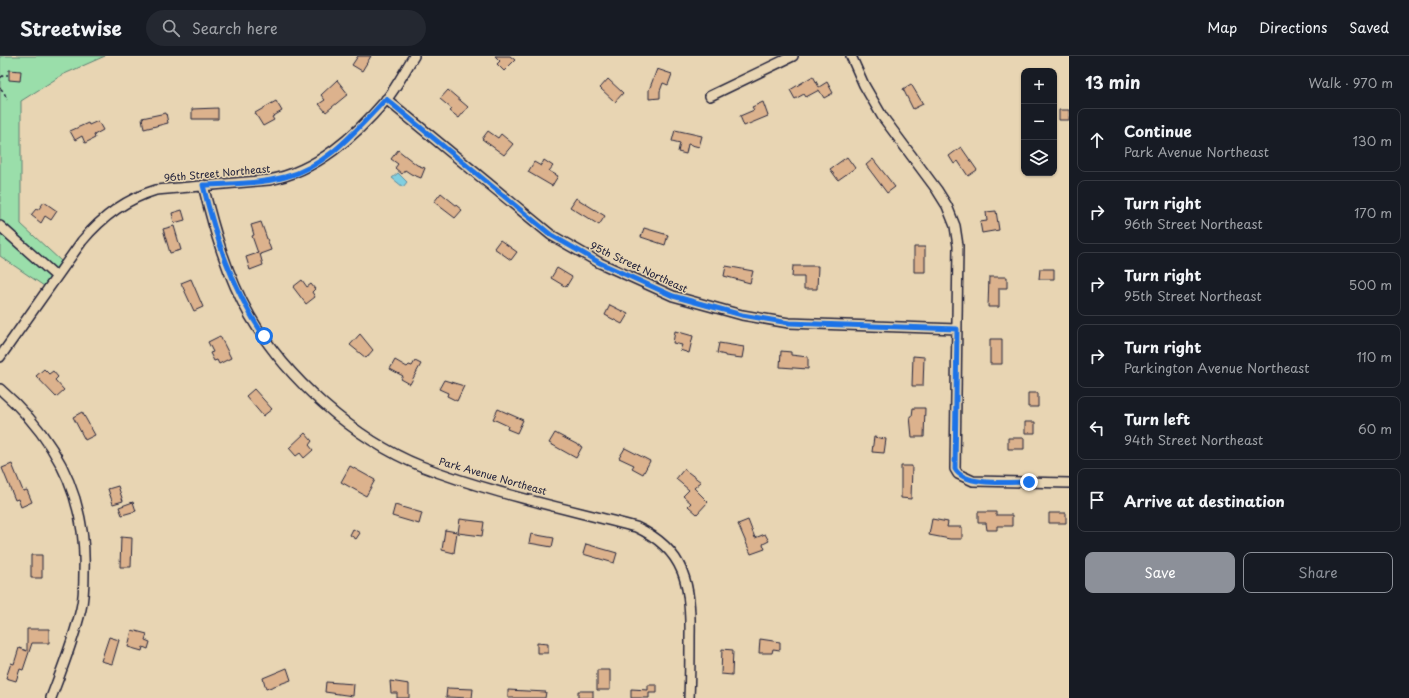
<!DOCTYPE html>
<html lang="en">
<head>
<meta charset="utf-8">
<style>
  body { margin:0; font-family:"Playpen Sans",sans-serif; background:#242831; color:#f1f3f6 }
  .controls { position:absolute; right:12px; top:12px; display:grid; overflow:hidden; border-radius:8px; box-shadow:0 1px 3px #0004 }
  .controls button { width:36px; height:36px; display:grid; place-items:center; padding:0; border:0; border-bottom:1px solid #363941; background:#171b24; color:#f1f3f6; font:20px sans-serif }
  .stop { position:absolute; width:12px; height:12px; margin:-9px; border:3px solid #1a73e8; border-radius:50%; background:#fff }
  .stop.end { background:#1a73e8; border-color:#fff; box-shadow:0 1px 4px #0008 }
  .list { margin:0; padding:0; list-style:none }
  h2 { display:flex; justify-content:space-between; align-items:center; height:52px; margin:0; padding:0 16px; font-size:17px }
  h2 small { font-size:13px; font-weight:400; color:#9ea1a6 }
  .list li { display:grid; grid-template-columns:26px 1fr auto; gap:12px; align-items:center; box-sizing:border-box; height:64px; margin:0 8px 8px; padding:0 8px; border:1px solid #363941; border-radius:8px }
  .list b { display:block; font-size:15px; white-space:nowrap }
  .list p { margin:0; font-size:13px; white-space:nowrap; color:#9ea1a6 }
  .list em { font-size:13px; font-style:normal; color:#9ea1a6 }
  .actions { display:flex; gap:8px; padding:12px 16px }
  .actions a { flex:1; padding:9px 0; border:1px solid #8c9099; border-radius:8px; text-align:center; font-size:14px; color:#8c9099 }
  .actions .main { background:#8c9099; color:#fff }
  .icon { flex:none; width:22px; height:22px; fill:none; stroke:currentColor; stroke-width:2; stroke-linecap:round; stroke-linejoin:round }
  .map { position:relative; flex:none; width:1069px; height:642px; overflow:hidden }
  header { display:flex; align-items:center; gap:24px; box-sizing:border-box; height:56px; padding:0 20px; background:#171b24; border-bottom:1px solid #363941 }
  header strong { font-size:19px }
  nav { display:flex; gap:22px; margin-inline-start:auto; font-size:14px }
  .search { width:280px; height:36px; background:#242831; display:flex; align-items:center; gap:10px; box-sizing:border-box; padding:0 14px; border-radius:22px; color:#9ea1a6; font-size:15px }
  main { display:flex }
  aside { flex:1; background:#171b24 }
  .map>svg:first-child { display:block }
  .green { fill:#9adeaa; stroke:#5e8072 }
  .water { fill:#81cfe0; stroke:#5b8a9e }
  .building { fill:#dcb28d; stroke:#22223b }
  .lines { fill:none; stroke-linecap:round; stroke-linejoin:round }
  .minor-casing { stroke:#22223b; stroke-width:12 }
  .path { stroke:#22223b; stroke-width:1.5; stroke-dasharray:4 3; stroke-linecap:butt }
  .minor { stroke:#e8d5b3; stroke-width:9 }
  .route { stroke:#1a73e8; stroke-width:5 }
  .labels { text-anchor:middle; stroke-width:3; stroke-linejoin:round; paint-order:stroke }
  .street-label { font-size:10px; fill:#22223b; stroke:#e8d5b3 }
</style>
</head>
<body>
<header>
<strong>Streetwise</strong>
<div class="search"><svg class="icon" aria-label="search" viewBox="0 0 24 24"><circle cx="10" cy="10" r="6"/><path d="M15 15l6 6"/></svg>Search here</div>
<nav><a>Map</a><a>Directions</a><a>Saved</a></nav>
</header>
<main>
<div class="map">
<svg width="1069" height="642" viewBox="0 0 1069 642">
  <rect width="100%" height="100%" fill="#e8d5b3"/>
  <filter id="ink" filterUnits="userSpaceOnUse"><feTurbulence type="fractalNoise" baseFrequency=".025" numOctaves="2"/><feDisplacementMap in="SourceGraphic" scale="8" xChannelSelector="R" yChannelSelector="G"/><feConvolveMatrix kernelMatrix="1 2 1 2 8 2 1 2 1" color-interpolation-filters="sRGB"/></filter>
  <g filter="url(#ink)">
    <!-- green -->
    <path class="green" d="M0,0H105L62,19L21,45V168L61,205L44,230L0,200Z"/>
    <!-- water -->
    <path class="water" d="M398,117L407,126L403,131L392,122Z"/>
    <!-- building -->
    <path class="building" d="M358,0H371L362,15L352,9Z
      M495,0H510L515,4L504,15L497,8L500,5Z
      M657,13L672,18L668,29L663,27L660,35V42L649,43V34Z
      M9,14L21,15L20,25L9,24Z
      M813,20L819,31L827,26L833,37L824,42L819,34L806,41L804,38L795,43L790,34Z
      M608,23L623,37L615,46L600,32Z
      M337,24L348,38L326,56L319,48L325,44L321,39Z
      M911,28L923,48L913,53L903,33Z
      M448,34L468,51L459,62L450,55L452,53L440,43Z
      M276,45L282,55L272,61L274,64L263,70L255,57Z
      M763,46L768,60L744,70L740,60L754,54L752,51Z
      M218,52V63H192V53Z
      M1059,54H1069V64H1059Z
      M166,57L168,67L144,73L142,62Z
      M98,65L103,74L94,79L95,82L85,87L82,80L75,84L70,75L88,67L89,69Z
      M675,74L702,80L699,91L688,88L686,98L678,96L680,87L672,85Z
      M488,75L498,82L501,78L513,88L504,99L482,83Z
      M961,91L977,114L968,120L958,105L954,108L949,100Z
      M398,94L417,109L425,112L421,122L411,118L405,114L402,118L395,112L398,108L391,103Z
      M847,101L855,112L838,124L830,113Z
      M873,103L895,131L887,137L866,109Z
      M544,104L553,110L549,115L558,120L552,130L528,116L534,106L541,110Z
      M441,137L462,154L455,162L434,146Z
      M576,142L605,160L599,169L570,151Z
      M44,146L57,155L51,164L45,160L41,167L31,159L36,153L38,154Z
      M182,154L185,164L174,167L172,157Z
      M996,155L999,174L982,177L980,166L987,165L986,156Z
      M261,166L271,194L260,198L263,209L250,214L246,201L258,197L252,180L254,179L251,169Z
      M174,170L181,194L170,197L163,173Z
      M644,172L668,179L665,189L641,181Z
      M500,184L517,196L511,204L494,192Z
      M914,191H925V216H914Z
      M726,210L753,215L750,227L724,220Z
      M793,210H818L817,233H804V221H792Z
      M557,212L572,221L566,231L551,222Z
      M1040,213H1054V223H1039Z
      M989,221H1007V232H999V251H988Z
      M191,223L203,251L194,255L181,227Z
      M302,224L307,231L311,228L315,233L312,236L315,241L306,248L293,231Z
      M610,249L628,258L622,268L605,259Z
      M675,275L693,280L689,297L680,294L682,289L673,287Z
      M360,278L373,294L366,302L350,289Z
      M220,280L231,302L219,308L217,304L214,305L210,297L213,296L208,286Z
      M990,283H1002V308H990Z
      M719,287L744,291L742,302L725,300V299L717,297Z
      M781,295L791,296V299L808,301V313L780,311Z
      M913,300L924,301L923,330H912Z
      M395,304L407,311L409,309L412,310L415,305L421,308L410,328L401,323L403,320L390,313Z
      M44,313L49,318L53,315L58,321L55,324L64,334L56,341L36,320Z
      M444,324L464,330L457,345L447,340L448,337L439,333Z
      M254,333L272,353L263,360L246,340Z
      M1028,337H1038V351H1028Z
      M913,352H925L924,381H912L910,360H912Z
      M498,353L523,364L517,377L507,373L508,370L493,363Z
      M82,356L95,379L85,384L73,361Z
      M1025,366H1035V377H1025Z
      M305,377L312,385L309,389L313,394L304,402L300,397L296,400L289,392Z
      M555,377L582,391L576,402L549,387Z
      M874,381L886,383L884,397L872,396Z
      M1008,382H1024V393H1008Z
      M625,392L650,405L643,418L632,412L634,409L619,402Z
      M12,408L23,435L27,434L32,446L21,451L18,443L15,444L2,412Z
      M350,410L375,424L366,440L341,426Z
      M901,410H912L911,443L901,442Z
      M684,413L701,426L694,432L708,446L697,458L688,450L691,447L683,440L689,434L676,423Z
      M118,430L123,445L113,448L108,433Z
      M133,446L136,455L122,459L119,451Z
      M395,449L422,457L419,468L392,460Z
      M978,456H996V459H1012V470H997V474H987L986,467H978Z
      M1049,457H1066V467H1049Z
      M460,463L484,466L482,480L458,477Z
      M932,463L948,466L947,471H962V483H950L929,479Z
      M748,464L755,482L765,478L769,485L763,488L765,493L751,498L738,468Z
      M353,473L360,477L356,483L350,479Z
      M445,474L457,476L454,497L442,494Z
      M531,478L554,482L552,491L529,487Z
      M121,481L132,482L131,511H120Z
      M586,488L617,497L614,507L583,498Z
      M31,499H42V522H31Z
      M27,573H49V587H32L23,614L20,613L16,625L6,622L11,607L14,608L19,592L27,595Z
      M132,574L147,578L145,584L150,586L148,593L143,591L142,595L128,591Z
      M109,581L119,584L112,608L101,605Z
      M760,583L780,586V594L773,593L772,597H759Z
      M537,587L548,588V597H537Z
      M722,593L733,594L732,619L721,618Z
      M287,612L291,624L266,633L263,622Z
      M597,614H610V634H597Z
      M390,625L409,628V642H397V637H391Z
      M326,626L354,628L353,640L325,636Z
      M648,629H657V637H649V642H631V633L648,634Z
      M447,632L473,633L472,642L446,641Z
      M508,634L546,636L545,642H508Z
      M578,635H593V642H578Z"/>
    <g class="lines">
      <!-- minor casing -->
      <g class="minor-casing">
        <path id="minor" d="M851,0L864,29L882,60L937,134L947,150L955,170L958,190L955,413L958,418L973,425L1069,427
          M710,40L793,0
          M386,43L551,179L600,207L673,240L742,259L789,267L957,273
          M203,129C214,174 227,220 250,260C286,322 354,383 421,410C490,437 564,452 636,471C686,494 691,530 690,580C690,601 690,621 689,642
          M0,170L56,220
          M0,301L82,185C102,161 126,143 156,134L269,124C317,115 355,80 386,44C397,31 405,14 414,0
          M0,333C55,381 87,442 84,516C84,528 84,541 81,553C74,583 62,613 51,642"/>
      </g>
      <!-- path -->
      <path class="path" d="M0,22L4,19H8
        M0,32L4,36L7,44"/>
      <!-- minor -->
      <use href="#minor" class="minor"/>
    </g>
  </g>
  <g class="lines" filter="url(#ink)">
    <!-- route -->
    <path class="route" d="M264,280C233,234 216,183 203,129C230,128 259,128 285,121C327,111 358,72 386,43L551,179L600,207L673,240L742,259L789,267L957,273L955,413C965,431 1010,426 1029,426"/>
  </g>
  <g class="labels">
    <!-- street labels -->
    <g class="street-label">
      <text transform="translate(217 117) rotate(-5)" y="4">96th Street Northeast</text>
      <text transform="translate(639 211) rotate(25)" y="4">95th Street Northeast</text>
      <text transform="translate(493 420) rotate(16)" y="4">Park Avenue Northeast</text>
    </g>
  </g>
</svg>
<div class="controls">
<button>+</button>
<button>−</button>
<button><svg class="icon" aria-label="layers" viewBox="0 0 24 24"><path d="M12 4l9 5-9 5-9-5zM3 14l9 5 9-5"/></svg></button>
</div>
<div class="stop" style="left:264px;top:280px"></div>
<div class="stop end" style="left:1029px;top:426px"></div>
</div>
<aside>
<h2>13 min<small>Walk · 970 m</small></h2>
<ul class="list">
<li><svg class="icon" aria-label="ahead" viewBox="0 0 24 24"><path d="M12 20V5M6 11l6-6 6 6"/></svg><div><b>Continue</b><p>Park Avenue Northeast</p></div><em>130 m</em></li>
<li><svg class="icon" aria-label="right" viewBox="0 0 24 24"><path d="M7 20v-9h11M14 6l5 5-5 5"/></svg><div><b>Turn right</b><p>96th Street Northeast</p></div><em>170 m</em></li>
<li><svg class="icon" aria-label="right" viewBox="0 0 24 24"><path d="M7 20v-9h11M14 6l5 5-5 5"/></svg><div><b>Turn right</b><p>95th Street Northeast</p></div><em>500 m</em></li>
<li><svg class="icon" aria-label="right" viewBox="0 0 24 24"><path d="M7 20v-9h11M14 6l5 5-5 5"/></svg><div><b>Turn right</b><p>Parkington Avenue Northeast</p></div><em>110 m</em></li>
<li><svg class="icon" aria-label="left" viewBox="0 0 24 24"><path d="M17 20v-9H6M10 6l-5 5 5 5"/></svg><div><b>Turn left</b><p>94th Street Northeast</p></div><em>60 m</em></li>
<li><svg class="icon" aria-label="arrive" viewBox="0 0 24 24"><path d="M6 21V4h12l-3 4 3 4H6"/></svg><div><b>Arrive at destination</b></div></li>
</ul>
<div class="actions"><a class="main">Save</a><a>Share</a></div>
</aside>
</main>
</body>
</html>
